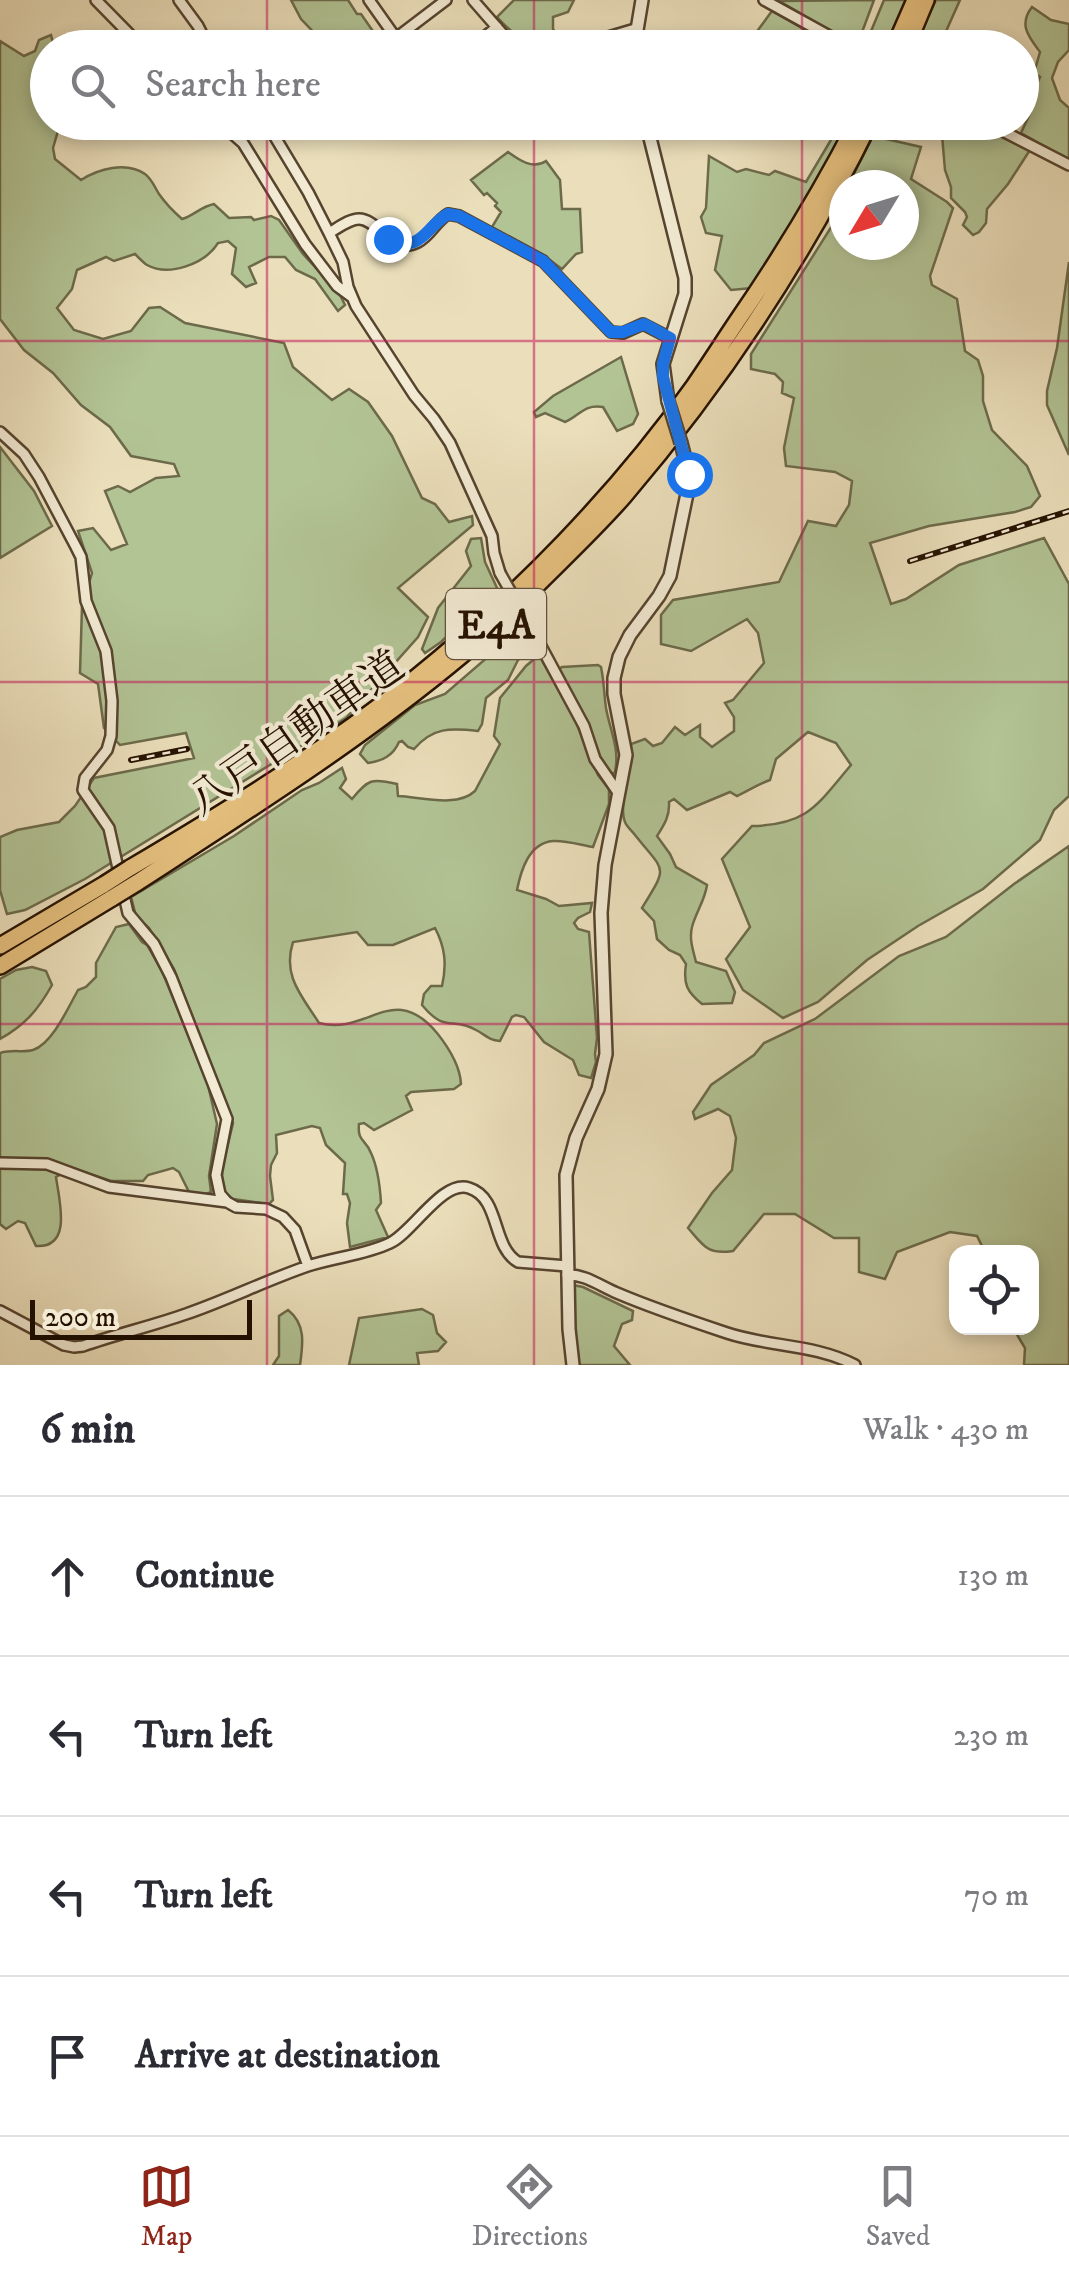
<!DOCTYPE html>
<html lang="en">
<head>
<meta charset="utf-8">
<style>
  body { margin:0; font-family:"IM FELL DW Pica","Noto Serif JP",serif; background:#f7f7f7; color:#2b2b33 }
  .controls { position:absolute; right:30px; bottom:30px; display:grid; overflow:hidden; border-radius:20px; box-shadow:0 5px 15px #0003 }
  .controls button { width:90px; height:90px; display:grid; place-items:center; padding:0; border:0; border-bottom:2px solid #e1e1e2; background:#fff; color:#2b2b33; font:50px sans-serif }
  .compass { position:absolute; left:829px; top:170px; width:90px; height:90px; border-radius:50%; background:#fff; box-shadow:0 5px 15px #0003; rotate:232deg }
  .scale { position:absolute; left:30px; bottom:25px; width:222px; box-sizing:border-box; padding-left:10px; border:5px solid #251100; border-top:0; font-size:28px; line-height:35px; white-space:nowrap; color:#251100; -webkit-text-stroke:8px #f2ead3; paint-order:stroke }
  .stop { position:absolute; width:30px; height:30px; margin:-22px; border:8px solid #1a73e8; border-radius:50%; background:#fff }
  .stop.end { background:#1a73e8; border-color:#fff; box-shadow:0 2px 10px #0008 }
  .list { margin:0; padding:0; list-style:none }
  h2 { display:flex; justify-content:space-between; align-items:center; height:130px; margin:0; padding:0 40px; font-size:42px }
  h2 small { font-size:32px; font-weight:400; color:#7c7c81 }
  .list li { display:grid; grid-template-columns:65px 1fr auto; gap:30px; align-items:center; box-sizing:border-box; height:160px; padding:0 40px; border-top:2px solid #e1e1e2 }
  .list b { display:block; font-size:38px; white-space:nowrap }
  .list em { font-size:32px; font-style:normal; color:#7c7c81 }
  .icon { flex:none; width:55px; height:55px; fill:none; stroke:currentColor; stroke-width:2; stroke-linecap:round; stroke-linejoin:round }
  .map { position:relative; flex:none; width:1069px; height:1365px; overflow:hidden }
  .search { position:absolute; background:#fff; box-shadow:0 5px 15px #0003; left:30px; right:30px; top:30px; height:110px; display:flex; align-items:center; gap:25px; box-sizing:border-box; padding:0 35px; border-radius:55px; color:#7c7c81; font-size:38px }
  .sheet { height:770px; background:#fff }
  nav { display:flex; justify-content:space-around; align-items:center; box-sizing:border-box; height:140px; border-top:2px solid #e1e1e2; background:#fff; font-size:28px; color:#7c7c81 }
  nav a { display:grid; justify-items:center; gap:5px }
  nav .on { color:#8f2418 }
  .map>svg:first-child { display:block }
  .green { fill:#b2c394; stroke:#6c6a4a; stroke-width:2.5 }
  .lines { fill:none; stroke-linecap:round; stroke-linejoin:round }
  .minor-casing { stroke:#56442f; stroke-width:14 }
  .tertiary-casing { stroke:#56442f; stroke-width:16 }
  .motorway-casing { stroke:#251100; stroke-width:20 }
  .minor { stroke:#f2ead3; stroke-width:9 }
  .tertiary { stroke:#f2ead3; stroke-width:11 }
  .motorway { stroke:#e6c07e; stroke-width:15 }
  .rail-casing { stroke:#251100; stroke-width:6 }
  .rail { stroke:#f2ead3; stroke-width:2.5; stroke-dasharray:8; stroke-linecap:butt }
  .minor-bridge-casing { stroke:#56442f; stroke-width:14; stroke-linecap:butt }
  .tertiary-bridge-casing { stroke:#56442f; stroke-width:16; stroke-linecap:butt }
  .motorway-bridge-casing { stroke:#251100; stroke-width:20; stroke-linecap:butt }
  .minor-bridge { stroke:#f2ead3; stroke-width:9 }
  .tertiary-bridge { stroke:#f2ead3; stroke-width:11 }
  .motorway-bridge { stroke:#e6c07e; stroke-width:15 }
  .route { stroke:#1a73e8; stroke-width:12 }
  .grid { fill:none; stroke:#c2185b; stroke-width:2.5; stroke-opacity:0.55 }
  .labels { text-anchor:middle; stroke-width:8; stroke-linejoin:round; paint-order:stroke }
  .shield { fill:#f2ead3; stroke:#62523f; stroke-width:2.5 }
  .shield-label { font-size:40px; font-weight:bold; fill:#251100 }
  .street-label { font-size:42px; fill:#251100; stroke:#f2ead3 }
</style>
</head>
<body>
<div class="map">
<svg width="1069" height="1365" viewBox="0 0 1069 1365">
  <rect width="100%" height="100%" fill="#ebdfbb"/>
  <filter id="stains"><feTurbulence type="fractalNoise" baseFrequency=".002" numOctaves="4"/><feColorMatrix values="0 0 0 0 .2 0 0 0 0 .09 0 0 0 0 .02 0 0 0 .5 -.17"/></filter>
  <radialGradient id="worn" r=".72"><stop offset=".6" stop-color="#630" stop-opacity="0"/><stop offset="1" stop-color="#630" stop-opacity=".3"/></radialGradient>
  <!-- green -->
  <path class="green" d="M291,0H348L357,14H361L384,47H328L301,19Z
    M514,0H574L568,12L553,17V29L560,39L559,46C532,49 514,36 497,17Z
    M874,0L858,43L854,44L779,1Z
    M884,0H908L886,47L864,48Z
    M936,0H960L939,47L913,48Z
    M1032,7L1051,20L1069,24V50L1058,62L1052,78L1060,100L1069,108V160L1021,133L1031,111L1029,101L1040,77L1034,73L1040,52C1029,37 1018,25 1032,7Z
    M772,11L835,47H752L750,41Z
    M51,35L54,47L48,48V122L78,123L73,131H58L53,148L55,159L81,180C98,169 126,161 145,174C152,179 155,188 159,194C166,204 174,212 182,219C195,215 200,207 214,204L229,218L251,217L254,220L271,216L279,220L303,254L339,293L345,305L338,311L315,279L296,270L285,257H269L249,267L256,283L246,287L232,274L236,248L228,241L218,243C205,264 169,277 147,265C145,264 136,255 135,254L114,261L106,257L77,270L72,289L57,308L74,330L103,339L131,331L149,308L160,307L185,323L284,343L293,367L332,400L349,389L368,402L392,436L422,498L435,504L449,522L472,516L473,525L398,588L428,617L418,637L346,718L85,879L25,910L7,914L0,890V837L17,830L59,822L75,806L94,778L194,758L186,733L120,745L104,728L98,684L80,673L82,606L92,573L78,531L93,528L111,550L127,544L105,491L118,486L130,492L156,478L179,476L174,464L131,456L110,427L81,405L53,373L24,350L0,319V41L24,56L35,51L39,40Z
    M841,123H850L823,173L752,288L731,290L715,270L722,236L706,233L701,217L706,208L709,156L737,172L746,169L769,175L775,171L806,182Z
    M941,123H975L1030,150L1008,184L987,209L986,223L979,232L973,235L963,225L967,217L965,212L951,198V187L945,170Z
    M873,136L921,147L911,179L947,202L953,208L930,276L932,285L957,299L965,351L978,360L983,376V401L992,430L1027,466L1040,496L1031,507L1015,512L929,526L870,543L891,604L906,599L959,565L1044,538L1069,584V796L1054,810L1040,840L983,889L918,926L867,960L818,1002L783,1018L743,990L726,959L750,927L722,859L752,826C808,825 817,805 851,765L836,743L808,732L776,759L770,780C758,784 748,791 737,796L730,792L687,810L674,799L669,802C670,816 664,825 657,836L670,854L676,867L707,885C705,900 696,912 692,927C689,939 693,950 696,962L726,971L735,992L732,1003L702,1004C687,992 683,984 686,964L680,955L669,950L657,939L654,921L642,908C669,864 665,873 635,835C632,831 627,827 625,822C618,806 632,765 631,744L645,739L653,746L662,743L675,727L685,735L700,725V737L712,747L734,731V717L725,703L733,700L764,663L758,633L747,619L691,651L661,644V615L673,600L779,582L808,521L836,526L849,505L852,481L835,472L786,466L784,448L794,398L782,393L783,382L775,374L751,369V354L842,210L844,194V245H904V185H848Z
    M508,152C519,160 533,170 546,161L560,180L562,209H580L582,252L576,254L562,269L543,255L492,227L501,212L495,206L497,203L487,193L484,195L471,180Z
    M1069,262V455L1047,405V391L1057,348Z
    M621,357L638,414L633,424L617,431L603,407C583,404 580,416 565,422L545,413L536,417L534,412L553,396Z
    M0,447L34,491L52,526L0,558Z
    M481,538L485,562L497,588L441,642L425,653L422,649L438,608L471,566L466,551L471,539Z
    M522,629L535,649L518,660L508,680L486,698L482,724L478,731C450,728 433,727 414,749L408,747L402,741L399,742C393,756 382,761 368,763L360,754L365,745L415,705L445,694L489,656L494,648Z
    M539,655L575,720L598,775L609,789V804L593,847C581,845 565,840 553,841C529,843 521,870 517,890L546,899L559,906L592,903L590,912L578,918L574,923L578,929L589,932L597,1038L595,1054L596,1062L591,1078L579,1075L573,1060L544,1042L524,1017L516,1015L512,1017L500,1041C488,1040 486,1035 476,1030C452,1016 446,1034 422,1005L424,994L431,986H442C447,964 445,947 435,928L393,945H368L357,932L293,942C282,976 302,996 319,1023C368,1036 393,980 437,1033C449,1048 460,1065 461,1084L454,1089L411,1092L406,1096L412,1110L374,1130L364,1123L359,1124C357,1142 366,1139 371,1153C378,1168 380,1186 381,1203L376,1210L388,1237L350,1247L347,1223L350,1203L347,1194H343L345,1163L326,1145L320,1128L312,1126L276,1135L277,1153L271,1165L270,1176L273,1200L269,1204L233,1199L225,1193L222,1185V1169L233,1123L174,969L149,928L136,916L131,897L234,836L302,790L319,783L342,768L346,779L340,788L352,799C368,779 372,778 397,784L398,796C421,797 457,808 475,791L500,744L494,736L500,698L526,666Z
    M598,665L601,667C604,681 604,694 606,708C610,731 620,748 615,772L611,774L598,760L559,669L562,667Z
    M1069,846V1365H1024L1025,1348L1013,1328H1032V1252H985L977,1236L950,1232L897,1252L885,1279L859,1272V1238H834L795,1214H764L733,1251C707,1255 704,1246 688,1228L712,1193L732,1170L736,1138L730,1116L718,1109L695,1119L693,1112L711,1085L754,1055L764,1043L815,1019L899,956L946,937L1014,884Z
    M129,924L142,942L147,945L162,971L207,1081L217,1124L209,1176L211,1192L206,1194L189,1192L179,1172L173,1168L148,1175L143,1181H111L73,1168L56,1177C59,1200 73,1248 36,1246L25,1223L18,1221L6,1229L0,1224V1053C13,1049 23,1053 33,1050C52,1044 68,1008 78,990L86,987L96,977V963L116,927Z
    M32,967L46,971L52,985C38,1010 25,1025 0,1039V979L16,970Z
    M573,1285L583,1287L633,1311L632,1320L622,1324L614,1346L630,1365H579L575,1349Z
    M422,1309L433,1315L437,1333L446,1342L438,1351L417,1353L419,1365H349L359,1318Z
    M288,1310C306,1324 303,1344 300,1365H273L279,1356V1316Z"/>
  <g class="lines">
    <!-- minor casing -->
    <g class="minor-casing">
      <path id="minor" d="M96,0L143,48
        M179,0L198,26L209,48
        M369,0L403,48
        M473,0L507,39L526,48
        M764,0L851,48
        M396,38L446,0
        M471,48L497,27
        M571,48L635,29
        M219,122L243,143L305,244L337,286L352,297
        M266,122L308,192L329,233L343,262L348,287L356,306L414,395L434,419L450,443L492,536L494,553L500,573
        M985,122L1069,165
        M329,233C338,228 349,219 359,219C379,219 391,256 418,242C430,236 436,221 448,214L459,216L543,261L611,332L623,333L643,324L670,338
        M0,432L24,454L39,477L76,547L81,557L86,601L106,651L112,701L111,736L107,750L85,778L83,790L109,828L128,913L154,944L171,977L227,1119L216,1175L220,1194L227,1202L236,1207L266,1209L283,1217L295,1230L308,1266
        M529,624L584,726L595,759L619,794
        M0,1163L47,1164L109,1187L227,1202
        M567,1275C585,1274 600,1286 617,1293C652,1308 691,1321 727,1333C769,1347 815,1344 855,1365
        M0,1311L64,1345L74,1347L83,1346C117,1334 152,1326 186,1314C227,1300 267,1280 308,1266C335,1257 365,1255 390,1243C413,1232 443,1179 469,1188C501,1198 491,1246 518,1262L567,1266"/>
    </g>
    <!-- tertiary casing -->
    <g class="tertiary-casing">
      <path id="tertiary" d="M634,48L642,0
        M646,122L685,278V294L663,364L668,401
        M573,1365L569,1329L566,1175L576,1138L598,1089L606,1054L601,913L605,865L626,755L614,694V678L619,657L630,635L659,596L670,576L689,484V474L681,443"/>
    </g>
    <!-- motorway casing -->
    <g class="motorway-casing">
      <path id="motorway" d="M894,48L915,0
        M906,48L926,0
        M130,868C228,810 324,751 413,680C517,597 617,494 694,386C710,363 725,339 740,317C783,254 822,190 857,122
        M138,882C249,810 360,740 462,655C487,634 510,611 534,588C564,558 596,528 624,496C721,382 804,257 870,122
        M0,946L105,884
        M0,966L112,898"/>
    </g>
    <!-- minor -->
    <use href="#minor" class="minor"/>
    <!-- tertiary -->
    <use href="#tertiary" class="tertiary"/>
    <!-- motorway -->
    <use href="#motorway" class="motorway"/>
    <!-- rail casing -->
    <g class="rail-casing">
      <path id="rail" d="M910,561L1069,511
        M131,760L187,749"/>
    </g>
    <!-- rail -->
    <use href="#rail" class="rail"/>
    <!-- minor-bridge casing -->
    <g class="minor-bridge-casing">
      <path id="minor-bridge" d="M500,573L529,624"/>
    </g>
    <!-- tertiary-bridge casing -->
    <g class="tertiary-bridge-casing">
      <path id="tertiary-bridge" d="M668,401L681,443"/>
    </g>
    <!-- motorway-bridge casing -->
    <g class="motorway-bridge-casing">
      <path id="motorway-bridge" d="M105,884L130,868
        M112,898L138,882"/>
    </g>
    <!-- minor-bridge -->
    <use href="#minor-bridge" class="minor-bridge"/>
    <!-- tertiary-bridge -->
    <use href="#tertiary-bridge" class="tertiary-bridge"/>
    <!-- motorway-bridge -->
    <use href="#motorway-bridge" class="motorway-bridge"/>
  </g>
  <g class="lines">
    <!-- route -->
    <path class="route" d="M388,239C422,254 424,228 448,214L459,216L543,261L611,332H623L644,324L670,338L663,364V377L689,474"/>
  </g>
  <!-- grid -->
  <path class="grid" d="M267,0V48M534,0V48M802,0V48M267,122V1365M534,122V1365M802,122V1365M0,341H1069M0,682H1069M0,1024H1069"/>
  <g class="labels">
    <!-- shield labels -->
    <rect class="shield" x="446" y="589" width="100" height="70" rx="8"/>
    <g class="shield-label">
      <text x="496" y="638">E4A</text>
    </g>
    <!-- street labels -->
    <g class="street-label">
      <text transform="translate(295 732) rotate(-35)" y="15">八戸自動車道</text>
    </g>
  </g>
  <rect width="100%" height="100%" filter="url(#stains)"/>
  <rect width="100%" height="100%" fill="url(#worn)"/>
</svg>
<div class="controls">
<button><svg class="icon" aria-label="locate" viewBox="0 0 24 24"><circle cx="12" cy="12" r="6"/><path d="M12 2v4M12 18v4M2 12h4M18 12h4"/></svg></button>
</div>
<svg class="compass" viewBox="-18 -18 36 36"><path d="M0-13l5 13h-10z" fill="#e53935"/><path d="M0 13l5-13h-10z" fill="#7c7c81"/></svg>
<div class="scale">200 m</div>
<div class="stop" style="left:689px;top:474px"></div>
<div class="stop end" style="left:388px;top:239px"></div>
<div class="search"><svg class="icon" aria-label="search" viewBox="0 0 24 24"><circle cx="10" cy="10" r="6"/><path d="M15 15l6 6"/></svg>Search here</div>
</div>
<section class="sheet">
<h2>6 min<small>Walk · 430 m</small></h2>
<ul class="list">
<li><svg class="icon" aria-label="ahead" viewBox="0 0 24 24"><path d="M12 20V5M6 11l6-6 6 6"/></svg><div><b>Continue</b></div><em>130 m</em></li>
<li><svg class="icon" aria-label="left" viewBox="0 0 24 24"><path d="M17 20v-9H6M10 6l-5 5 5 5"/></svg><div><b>Turn left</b></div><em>230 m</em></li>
<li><svg class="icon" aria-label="left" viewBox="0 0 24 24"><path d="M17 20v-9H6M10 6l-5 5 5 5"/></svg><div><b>Turn left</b></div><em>70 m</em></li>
<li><svg class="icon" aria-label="arrive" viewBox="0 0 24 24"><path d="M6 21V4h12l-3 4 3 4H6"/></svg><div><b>Arrive at destination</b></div></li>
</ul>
</section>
<nav>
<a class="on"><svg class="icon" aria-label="map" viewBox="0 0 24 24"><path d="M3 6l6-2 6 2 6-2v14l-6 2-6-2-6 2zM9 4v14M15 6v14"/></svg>Map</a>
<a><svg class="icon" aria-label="directions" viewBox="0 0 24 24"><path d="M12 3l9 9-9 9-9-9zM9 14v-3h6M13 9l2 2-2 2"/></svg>Directions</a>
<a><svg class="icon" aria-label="saved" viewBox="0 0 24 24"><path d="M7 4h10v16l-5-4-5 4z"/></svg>Saved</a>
</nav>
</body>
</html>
